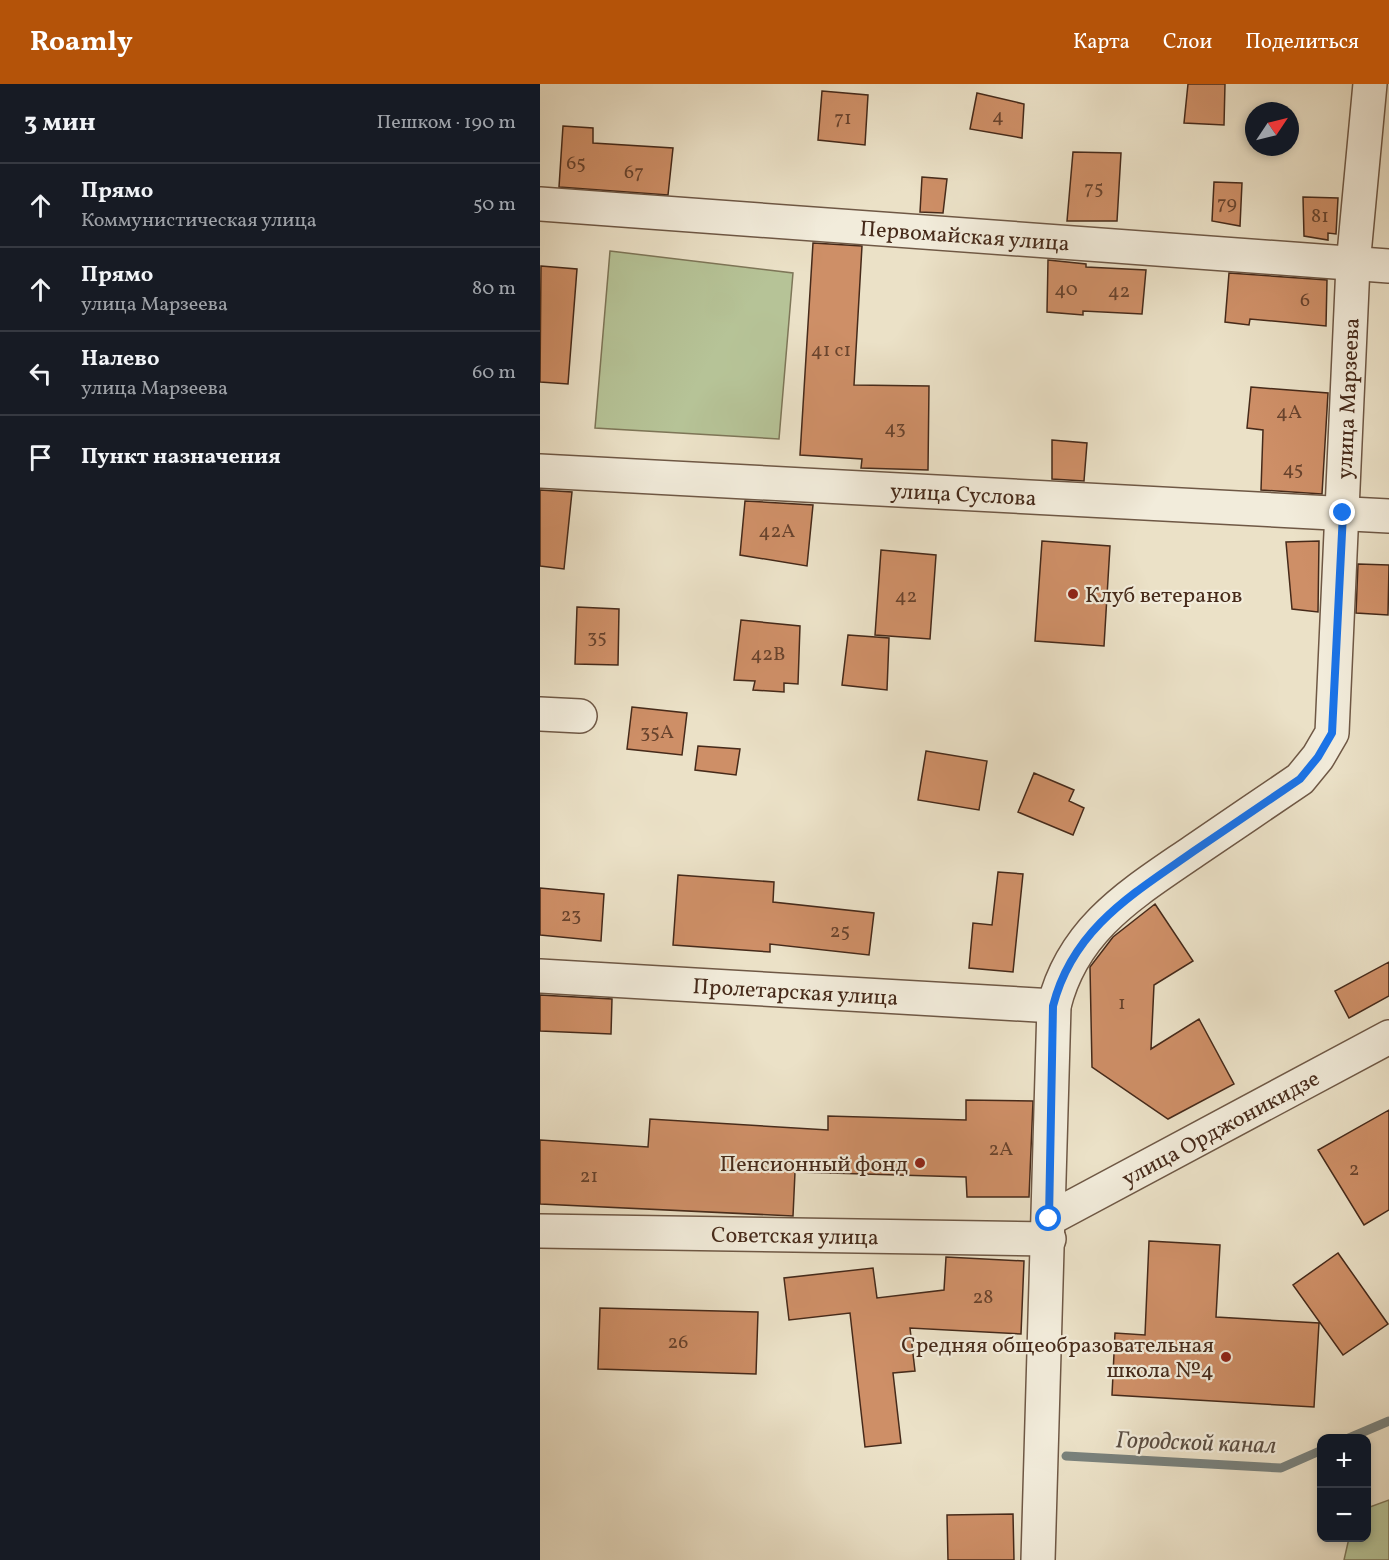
<!DOCTYPE html>
<html lang="ru">
<head>
<meta charset="utf-8">
<style>
  body { margin:0; font-family:Vollkorn,serif; background:#242831; color:#f1f3f6 }
  .controls { position:absolute; right:18px; bottom:18px; display:grid; overflow:hidden; border-radius:12px; box-shadow:0 3px 9px #0003 }
  .controls button { width:54px; height:54px; display:grid; place-items:center; padding:0; border:0; border-bottom:2px solid #363941; background:#171b24; color:#f1f3f6; font:30px sans-serif }
  .compass { position:absolute; left:705px; top:18px; width:54px; height:54px; border-radius:50%; background:#171b24; box-shadow:0 3px 9px #0003; rotate:55deg }
  .stop { position:absolute; width:18px; height:18px; margin:-14px; border:4px solid #1a73e8; border-radius:50%; background:#fff }
  .stop.end { background:#1a73e8; border-color:#fff; box-shadow:0 2px 6px #0008 }
  .list { margin:0; padding:0; list-style:none }
  h2 { display:flex; justify-content:space-between; align-items:center; height:78px; margin:0; padding:0 24px; font-size:26px }
  h2 small { font-size:20px; font-weight:400; color:#9ea1a6 }
  .list li { display:grid; grid-template-columns:39px 1fr auto; gap:18px; align-items:center; box-sizing:border-box; height:84px; padding:0 24px; border-top:2px solid #363941 }
  .list b { display:block; font-size:22px; white-space:nowrap }
  .list p { margin:0; font-size:20px; white-space:nowrap; color:#9ea1a6 }
  .list em { font-size:20px; font-style:normal; color:#9ea1a6 }
  .icon { flex:none; width:33px; height:33px; fill:none; stroke:currentColor; stroke-width:2; stroke-linecap:round; stroke-linejoin:round }
  .map { position:relative; flex:none; width:849px; height:1476px; overflow:hidden }
  header { display:flex; align-items:center; gap:36px; box-sizing:border-box; height:84px; padding:0 30px; background:#b45309; color:#fff }
  header strong { font-size:28px }
  nav { display:flex; gap:33px; margin-inline-start:auto; font-size:21px }
  main { display:flex }
  aside { flex:1; background:#171b24 }
  .map>svg:first-child { display:block }
  .green { fill:#b6c397; stroke:#7e7658; stroke-width:1.5 }
  .lines { fill:none; stroke-linecap:round; stroke-linejoin:round }
  .stream { stroke:#79817c; stroke-width:9 }
  .building { fill:#ce8f67; stroke:#462a1a; stroke-width:1.5 }
  .minor-casing { stroke:#6f5845; stroke-width:36 }
  .minor { stroke:#f2ecdb; stroke-width:33 }
  .route { stroke:#1a73e8; stroke-width:8 }
  .poi-dot { fill:#8f2418; stroke:#f2ecdb; stroke-width:2 }
  .labels { text-anchor:middle; stroke-width:4.5; stroke-linejoin:round; paint-order:stroke }
  .number-label { font-size:20px; fill:#68432d }
  .street-label { font-size:22px; fill:#462a1a; stroke:#f2ecdb }
  .poi-label { font-size:22px; fill:#462a1a; stroke:#f2ecdb; text-anchor:end }
  .water-label { font-size:24px; font-style:italic; fill:#5b4e43; stroke:#f2ecdb }
</style>
</head>
<body>
<header>
<strong>Roamly</strong>
<nav><a>Карта</a><a>Слои</a><a>Поделиться</a></nav>
</header>
<main>
<aside>
<h2>3 мин<small>Пешком · 190 m</small></h2>
<ul class="list">
<li><svg class="icon" aria-label="ahead" viewBox="0 0 24 24"><path d="M12 20V5M6 11l6-6 6 6"/></svg><div><b>Прямо</b><p>Коммунистическая улица</p></div><em>50 m</em></li>
<li><svg class="icon" aria-label="ahead" viewBox="0 0 24 24"><path d="M12 20V5M6 11l6-6 6 6"/></svg><div><b>Прямо</b><p>улица Марзеева</p></div><em>80 m</em></li>
<li><svg class="icon" aria-label="left" viewBox="0 0 24 24"><path d="M17 20v-9H6M10 6l-5 5 5 5"/></svg><div><b>Налево</b><p>улица Марзеева</p></div><em>60 m</em></li>
<li><svg class="icon" aria-label="arrive" viewBox="0 0 24 24"><path d="M6 21V4h12l-3 4 3 4H6"/></svg><div><b>Пункт назначения</b></div></li>
</ul>
</aside>
<div class="map">
<svg width="849" height="1476" viewBox="0 0 849 1476">
  <rect width="100%" height="100%" fill="#ebe1c7"/>
  <filter id="stains"><feTurbulence type="fractalNoise" baseFrequency=".00333" numOctaves="4"/><feColorMatrix values="0 0 0 0 .2 0 0 0 0 .09 0 0 0 0 .02 0 0 0 .5 -.17"/></filter>
  <radialGradient id="worn" r=".72"><stop offset=".6" stop-color="#630" stop-opacity="0"/><stop offset="1" stop-color="#630" stop-opacity=".3"/></radialGradient>
  <!-- green -->
  <path class="green" d="M70,167L253,189L239,355L55,344Z
    M849,1416V1476H804L809,1454H826L827,1424Z"/>
  <g class="lines">
    <!-- stream -->
    <path class="stream" d="M809,1354L849,1337
      M526,1372L741,1384L782,1366"/>
  </g>
  <!-- building -->
  <path class="building" d="M648,0H685L684,41L644,39Z
    M282,7L328,11L325,61L278,56Z
    M437,9L484,20L482,54L430,45Z
    M23,42L53,44V59L133,64L128,111L19,103Z
    M533,68L581,69L577,137H527Z
    M382,93L407,95L403,129L380,128Z
    M674,98L702,99L700,142L672,137Z
    M763,113L798,114L796,150L788,149V156L764,152Z
    M273,159L322,162L314,301L389,302L388,386L321,384L322,375L260,371Z
    M508,176L546,180V183L606,186L602,230L543,227V231L507,228Z
    M1,182L37,185L28,300L0,298Z
    M689,189L787,196L786,242L710,235L709,241L685,238Z
    M711,303L788,309L782,410L721,406L723,346L707,344Z
    M512,356L547,359L544,397L512,395Z
    M0,406L32,408L24,485L0,482Z
    M205,417L273,421L267,482L200,471Z
    M502,457L570,462L564,562L495,557Z
    M779,457L778,528L752,525L746,458Z
    M341,466L396,471L390,555L335,551Z
    M818,480L849,481L848,531L816,529Z
    M37,523L79,525L78,581L35,580Z
    M201,536L260,542L258,600L244,599V608L213,606L215,597L194,596Z
    M308,551L349,554L347,606L302,601Z
    M92,623L147,629L142,671L87,665Z
    M158,662L200,665L196,691L155,686Z
    M386,667L447,677L439,726L378,716Z
    M494,689L534,706L529,717L544,724L533,751L478,728Z
    M458,788L483,790L473,888L429,884L433,839L452,841Z
    M138,791L234,798L233,818L334,829L329,871L230,860V868L133,861Z
    M0,804L64,810L61,857L0,851Z
    M615,820L653,877L614,901L611,965L659,935L694,1000L628,1035L552,983L550,883L573,853Z
    M849,878V912L809,934L795,907Z
    M0,911L72,915L71,950L0,947Z
    M426,1016L493,1017L489,1113H427L426,1093L255,1088L253,1132L0,1120V1056L108,1063L110,1035L288,1046V1032L426,1036Z
    M849,1026V1126L824,1141L778,1066Z
    M609,1157L680,1161L676,1233L779,1239L774,1323L572,1311L575,1249L605,1251Z
    M798,1169L848,1240L803,1271L753,1201Z
    M406,1173L484,1177L481,1250L370,1244L375,1287L353,1289L361,1359L325,1363L310,1229L249,1236L244,1194L333,1184L337,1214L404,1206Z
    M60,1224L218,1228L216,1290L58,1285Z
    M473,1430L474,1476H408L407,1431Z"/>
  <g class="lines">
    <!-- minor casing -->
    <g class="minor-casing">
      <g id="minor">
        <path id="s1" d="M0,120L849,182"/>
        <path id="s2" d="M0,387L849,432"/>
        <path d="M0,630L40,632"/>
        <path id="s3" d="M0,892L514,922"/>
        <path id="s4" d="M509,1135L849,953"/>
        <path id="s5" d="M0,1147L509,1155"/>
        <path id="s6" d="M498,1476L514,922C533,844 593,809 654,767C689,743 725,719 760,695L778,673L792,649L813,181L830,0"/>
      </g>
    </g>
    <!-- minor -->
    <use href="#minor" class="minor"/>
  </g>
  <g class="lines">
    <!-- route -->
    <path class="route" d="M509,1135L513,922C533,844 593,810 654,767C689,743 725,719 760,695L778,673L792,649L803,429"/>
  </g>
  <!-- markers -->
  <g class="poi-dot">
    <circle cx="533" cy="510" r="6"/>
    <circle cx="380" cy="1079" r="6"/>
    <circle cx="686" cy="1273" r="6"/>
  </g>
  <g class="labels">
    <!-- number labels -->
    <g class="number-label">
      <text x="458" y="38">4</text>
      <text x="303" y="40">71</text>
      <text x="36" y="85">65</text>
      <text x="94" y="94">67</text>
      <text x="554" y="110">75</text>
      <text x="687" y="125">79</text>
      <text x="780" y="138">81</text>
      <text x="526" y="211">40</text>
      <text x="579" y="213">42</text>
      <text x="765" y="222">6</text>
      <text x="291" y="272">41 с1</text>
      <text x="749" y="334">4А</text>
      <text x="355" y="350">43</text>
      <text x="753" y="391">45</text>
      <text x="237" y="453">42А</text>
      <text x="366" y="518">42</text>
      <text x="57" y="559">35</text>
      <text x="228" y="576">42В</text>
      <text x="117" y="654">35А</text>
      <text x="31" y="837">23</text>
      <text x="300" y="853">25</text>
      <text x="582" y="925">1</text>
      <text x="461" y="1071">2А</text>
      <text x="814" y="1091">2</text>
      <text x="49" y="1098">21</text>
      <text x="443" y="1219">28</text>
      <text x="138" y="1264">26</text>
    </g>
    <!-- street labels -->
    <g class="street-label">
      <text dy="8" stroke="none"><textPath href="#s1" startOffset="426">Первомайская улица</textPath></text>
      <text dy="8" stroke="none"><textPath href="#s6" startOffset="1288">улица Марзеева</textPath></text>
      <text dy="8" stroke="none"><textPath href="#s2" startOffset="424">улица Суслова</textPath></text>
      <text dy="8" stroke="none"><textPath href="#s3" startOffset="256">Пролетарская улица</textPath></text>
      <text dy="8" stroke="none"><textPath href="#s4" startOffset="194">улица Орджоникидзе</textPath></text>
      <text dy="8" stroke="none"><textPath href="#s5" startOffset="255">Советская улица</textPath></text>
    </g>
    <!-- poi labels -->
    <g class="poi-label">
      <text x="545" y="518" text-anchor="start">Клуб ветеранов</text>
      <text x="368" y="1087">Пенсионный фонд</text>
      <text x="674" y="1268">Средняя общеобразовательная<tspan x="674" dy="25">школа №4</tspan></text>
    </g>
    <!-- water labels -->
    <g class="water-label">
      <text transform="translate(656 1358) rotate(2)" y="8">Городской канал</text>
    </g>
  </g>
  <rect width="100%" height="100%" filter="url(#stains)"/>
  <rect width="100%" height="100%" fill="url(#worn)"/>
</svg>
<div class="controls">
<button>+</button>
<button>−</button>
</div>
<svg class="compass" viewBox="-18 -18 36 36"><path d="M0-13l5 13h-10z" fill="#e53935"/><path d="M0 13l5-13h-10z" fill="#9ea1a6"/></svg>
<div class="stop" style="left:509px;top:1135px"></div>
<div class="stop end" style="left:803px;top:429px"></div>
</div>
</main>
</body>
</html>
